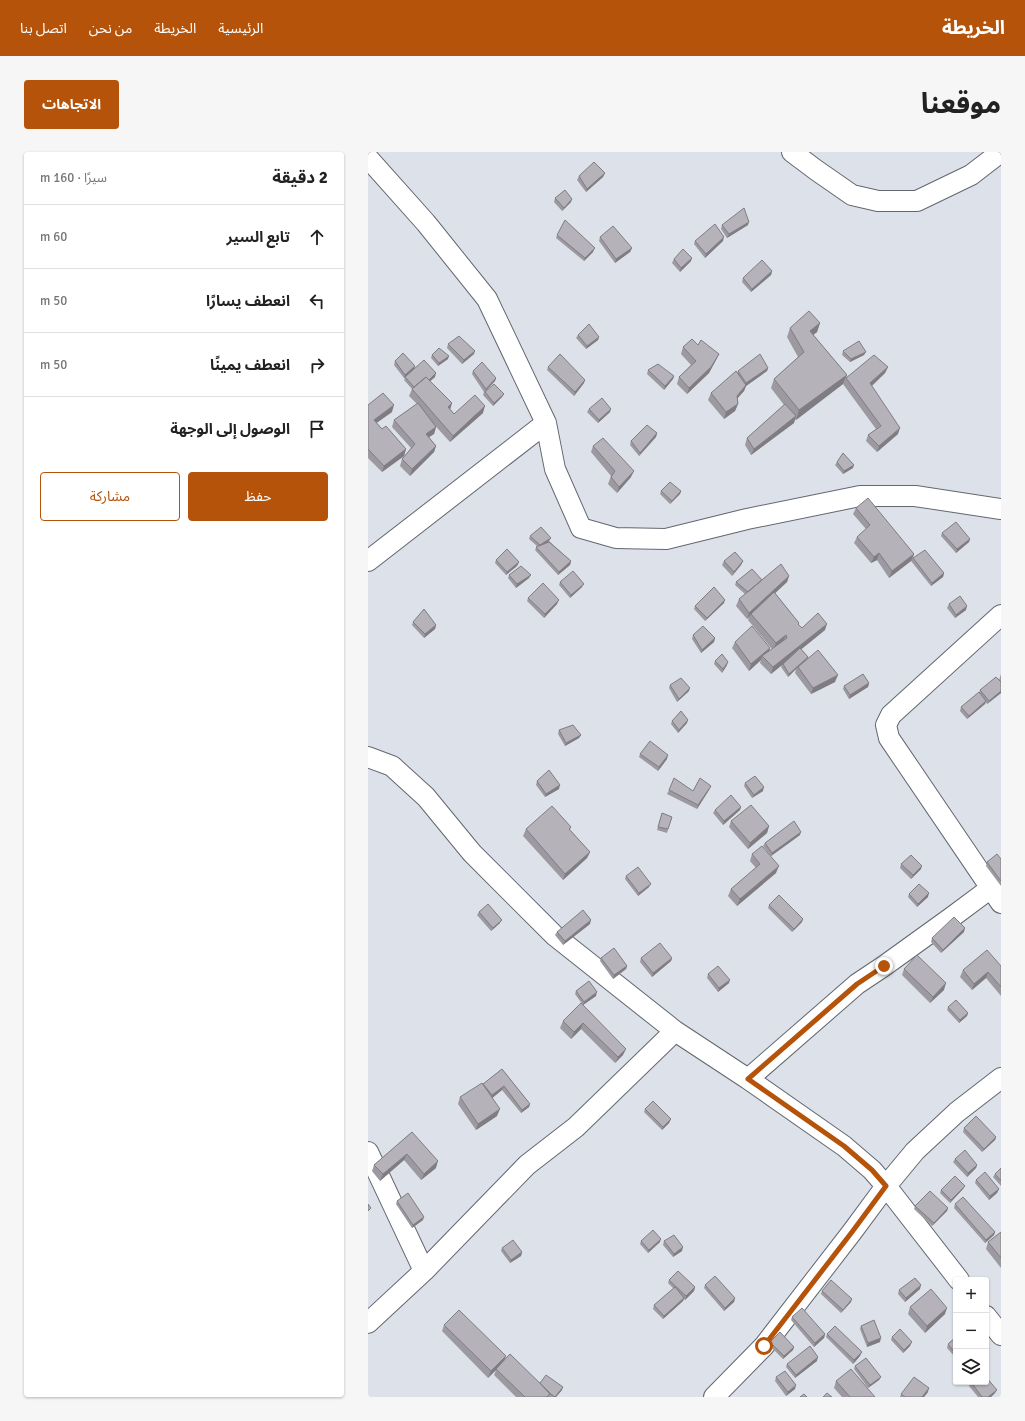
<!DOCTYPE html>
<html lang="ar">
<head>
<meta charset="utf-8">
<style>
  body { margin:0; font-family:Signika,"Noto Sans Arabic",sans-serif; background:#f6f6f6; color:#222; direction:rtl }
  .controls { position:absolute; right:12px; bottom:12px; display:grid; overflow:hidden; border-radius:4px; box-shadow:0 1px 3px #0004 }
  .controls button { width:36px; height:36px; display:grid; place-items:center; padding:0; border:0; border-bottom:1px solid #e0e0e0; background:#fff; color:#222; font:20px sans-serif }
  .stop { position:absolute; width:12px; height:12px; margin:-9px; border:3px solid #b45309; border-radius:50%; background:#fff }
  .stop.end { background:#b45309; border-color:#fff; box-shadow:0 1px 4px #0008 }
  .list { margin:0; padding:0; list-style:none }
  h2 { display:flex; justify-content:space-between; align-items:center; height:52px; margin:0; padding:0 16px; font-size:17px }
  h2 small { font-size:13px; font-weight:400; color:#767676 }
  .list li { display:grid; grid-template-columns:26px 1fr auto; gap:12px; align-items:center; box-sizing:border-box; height:64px; padding:0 16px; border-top:1px solid #e0e0e0 }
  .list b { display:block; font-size:15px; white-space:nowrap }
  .list em { font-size:13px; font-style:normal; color:#767676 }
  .actions { display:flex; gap:8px; padding:12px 16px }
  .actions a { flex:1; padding:9px 0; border:1px solid #b45309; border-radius:4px; text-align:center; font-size:14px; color:#b45309 }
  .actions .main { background:#b45309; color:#fff }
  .icon { flex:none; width:22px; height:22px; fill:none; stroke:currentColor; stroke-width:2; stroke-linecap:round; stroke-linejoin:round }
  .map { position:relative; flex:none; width:633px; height:1245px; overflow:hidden; direction:ltr; border-radius:4px }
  header { display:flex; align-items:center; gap:24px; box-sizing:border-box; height:56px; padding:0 20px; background:#b45309; color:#fff }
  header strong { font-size:19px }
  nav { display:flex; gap:22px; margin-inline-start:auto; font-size:14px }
  .intro { display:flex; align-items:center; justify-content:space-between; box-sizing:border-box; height:96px; padding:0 24px }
  h1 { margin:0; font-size:28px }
  .button { padding:10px 18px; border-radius:4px; background:#b45309; color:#fff; font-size:14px; font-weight:700 }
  main { display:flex; gap:24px; padding:0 24px }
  aside { flex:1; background:#fff; border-radius:4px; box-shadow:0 1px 3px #0004 }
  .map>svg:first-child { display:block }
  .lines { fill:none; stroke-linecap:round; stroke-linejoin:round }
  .minor-casing { stroke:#63676f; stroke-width:22 }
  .minor { stroke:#fff; stroke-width:20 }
  .wall { fill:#9c99a0 }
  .shaded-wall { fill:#7f7d82 }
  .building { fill:#b5b2ba; stroke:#7f7d82 }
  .route { stroke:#b45309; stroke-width:5 }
</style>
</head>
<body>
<header>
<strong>الخريطة</strong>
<nav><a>الرئيسية</a><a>الخريطة</a><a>من نحن</a><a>اتصل بنا</a></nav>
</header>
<div class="intro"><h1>موقعنا</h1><a class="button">الاتجاهات</a></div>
<main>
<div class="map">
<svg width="633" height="1245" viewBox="0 0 633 1245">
  <rect width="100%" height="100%" fill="#dde2ea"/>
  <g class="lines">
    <!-- minor casing -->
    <g class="minor-casing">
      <path id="minor" d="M424,0L448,18L484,43L510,49H549L603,23L633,0
        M0,6L58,71L119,147L178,271L187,317L213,376L248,386L298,387L379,367L492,344H547L633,357
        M0,409L178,271
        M633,463L523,563L518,573L521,586L633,751
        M0,605L24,614L58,645L104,701L187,784L307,879L380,927L476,994L504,1018L518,1034L591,1128
        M380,927L489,832L516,814L584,765L623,736L633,725
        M0,1000L56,1119
        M618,1164L633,1183
        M0,1171L56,1119L159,1013L208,975L307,879
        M346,1245L396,1194L484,1080L518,1034L547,999L589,960L633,926"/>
    </g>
    <!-- minor -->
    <use href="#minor" class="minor"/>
  </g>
  <!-- wall -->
  <path class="wall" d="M237,21L235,25L218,40L209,28L211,24Z
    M187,46L203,50L194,59L186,50Z
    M354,73H380L359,86L353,77Z
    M189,83L225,100L216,109L188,86Z
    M232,85L264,96L262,100L247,111L231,89Z
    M327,89H355L337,106L326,92Z
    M306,107L323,109L312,120L304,111Z
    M404,119L403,123L383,140L374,130L375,126Z
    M452,171L449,180L445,183L479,223L475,232L428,268L427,267L426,271L383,303L377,293L379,286L416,253L403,236L406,227L430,205L419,185L422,176Z
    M210,183L231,185L230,188L218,197L208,186Z
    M80,192L106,202L94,212L79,196Z
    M330,193L351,202L348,208L341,221L319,242L309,232L311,225L323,213L313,202L315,195Z
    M475,199L496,203L482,210L474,203Z
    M64,203L80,207L70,214L63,206Z
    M27,209L67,225L62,229L84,251L82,257L86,262L115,261L82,290L62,268L68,275L66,282L61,285L68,294L66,300L42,324L32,314L34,307L43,296L24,275L26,268L49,252L41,244L44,237L36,228L37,226H36L26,213Z
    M180,215L216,231L206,244L179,218Z
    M520,215L517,221L504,234L530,282L509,300L498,289L500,283L508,277L475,232L478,226Z
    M400,216L399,219L378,234L376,239L369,247L370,252L367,259L356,267L340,248L343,241L369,222L370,219Z
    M280,218L306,224L305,227L296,238L279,222Z
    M105,219L128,226L127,229L117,240L136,242L134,245L125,254L115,243L116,240L104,222Z
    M0,253L24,260L8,271L14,277L38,297L36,304L14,320L0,306Z
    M221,257L242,260L230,271L219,260Z
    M289,281L288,285L271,304L262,293L263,289Z
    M225,294L263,325L249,341L240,332L243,324L223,300Z
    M469,310L485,316L475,322L467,313Z
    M293,339H313L312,342L302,352L292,342Z
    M488,356L546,402L545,406L576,421L575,425L563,434L543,409L521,426L509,408L503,411L486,391L489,385L498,377L485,362Z
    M574,381L602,387L601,390L588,401L573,384Z
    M162,384L181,389L203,409L202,413L190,423L167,398L169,394L161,387Z
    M128,408L151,410L149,414L138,423L127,411Z
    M356,409H375L373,413L364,424L354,413Z
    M141,423L161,426L148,436L140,426Z
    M421,424L419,430L407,441L431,471V473L434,476L457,478L433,497L440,505L467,530L443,542L427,521L428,517L420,525L413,515L414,513L403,522L392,511L393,508L381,519L364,496L367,490L402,496L401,499L404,497L380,468L381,465L379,467L368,454L371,447L377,442L367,433L368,430L394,428Z
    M192,430L214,435L202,446L191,433Z
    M160,446L189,452L176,466L159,449Z
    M356,451L337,469L326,457L327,454Z
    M581,452L598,458L587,466L579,456Z
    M45,470L68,473L67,477L56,486L44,473Z
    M325,483L347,486L346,490L333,501L324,487Z
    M347,509L359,513L354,521L346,512Z
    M633,522V541L619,552L618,550L617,552L599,567L592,559L593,555L611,541L612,538L631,528Z
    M501,531L500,535L481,547L475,537L476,534Z
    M302,533L321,539L309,550L301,536Z
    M304,569L319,571L310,581L303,572Z
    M191,578L213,583L211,586L197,594L190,582Z
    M272,602L299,607L290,619L271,605Z
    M169,629L191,637L177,645L168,633Z
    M377,631L395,639L384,646L376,634Z
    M343,634L341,638L329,657L299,642L301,638L325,639Z
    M373,655L372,658L355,673L345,661L347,658Z
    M294,661L304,665L299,681L289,678Z
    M363,669L401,674L399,681L380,697L361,675Z
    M203,675L202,678L222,700L219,706L195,728L155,684L158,677Z
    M432,683L403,704L395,694L397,691Z
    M384,702L408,721L369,754L360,744L363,737L388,716L382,709Z
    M633,707V734L618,714L619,710Z
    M533,712L553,717L543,727L532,716Z
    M258,724L281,735L270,744L257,727Z
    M541,742L560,745L549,755L540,745Z
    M401,753L434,770L424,780L400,756Z
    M111,760L132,771L123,779L109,763Z
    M222,772L195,793L187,783L189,780Z
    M596,780L573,801L563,790L564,786Z
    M233,806L259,814L258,817L245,827L232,809Z
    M273,806H304L303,809L284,825L272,810Z
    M633,814V844L618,826L604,838L592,825L595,818Z
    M536,817L576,838L562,851L534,823Z
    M340,822L361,831L350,840L339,826Z
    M208,839L228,844L215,853L207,842Z
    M213,851L255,903L247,911L213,877L203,887L192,876L195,869Z
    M580,855L600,861L599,864L591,871L579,858Z
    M134,917L162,952L161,955L153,961L134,938L124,946L129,964L108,978L90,952L92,945L115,932Z
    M277,957L303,967L301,971L294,978L276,960Z
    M596,976L628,985L627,988L614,1000L595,980Z
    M44,980L68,1016L53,1028L36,1008L12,1029L4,1019L6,1013Z
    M587,1007L609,1013L608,1016L599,1025L585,1010Z
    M633,1016V1034L625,1025L627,1022Z
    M608,1028L631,1037L629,1041L621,1048L607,1031Z
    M597,1034L595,1037L582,1051L572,1041L573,1038Z
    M29,1049L55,1068L44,1076L28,1052Z
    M587,1052L627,1080L626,1083L617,1091L586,1056Z
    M547,1054L580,1056L579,1059L564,1074L546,1057Z
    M633,1080V1116L618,1097L620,1090Z
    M273,1089L292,1090L280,1101L272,1092Z
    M296,1089L314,1099L305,1105L295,1093Z
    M134,1096L154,1100L153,1104L142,1111L133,1099Z
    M301,1128L327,1135L326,1139L317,1148L316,1147L315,1149L295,1167L285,1157L286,1153L306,1137L300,1131Z
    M337,1133L367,1146L366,1150L356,1159L336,1136Z
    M552,1137L537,1150L530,1142L531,1138Z
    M454,1139L483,1150L473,1161L453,1142Z
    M542,1155L577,1162L557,1181L540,1162Z
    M424,1165L457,1182L456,1186L446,1195L423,1168Z
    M76,1173L138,1204L136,1209L172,1231L194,1238L188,1245H148L126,1223L128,1218L120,1226L74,1179Z
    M493,1174L512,1190L499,1195L492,1177Z
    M459,1182L492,1204L485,1212L458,1185Z
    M524,1185L542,1194L535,1201L523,1188Z
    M588,1185V1206L579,1196L580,1192Z
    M402,1190L426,1195L425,1198L415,1207L401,1193Z
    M449,1209L427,1226L418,1215L419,1212Z
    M487,1214L513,1225L511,1228L500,1236L486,1217Z
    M408,1225L427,1237L418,1244L407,1229Z
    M468,1229L507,1245H474L466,1236Z
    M603,1230L627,1241L623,1245H610L601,1234Z
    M560,1240L556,1245H532L533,1242Z"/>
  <!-- shaded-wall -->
  <path class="shaded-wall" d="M237,21L235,25L218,40L219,37Z
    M204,47L203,50L194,59L196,56Z
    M381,70L380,73L359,86L361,82Z
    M356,85L355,89L337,106L338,102Z
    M227,96L225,100L216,109L217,106Z
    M264,96L262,100L247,111L248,107Z
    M324,106L323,109L312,120L313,116Z
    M404,119L403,123L383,140L384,137Z
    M452,171L449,180L438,189L442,179Z
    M231,185L230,188L218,197L219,194Z
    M107,199L106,202L94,212L96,208Z
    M498,200L496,203L482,210L483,207Z
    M351,202L348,208L341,221L319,242L321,236Z
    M81,204L80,207L70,214L71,211Z
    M47,214L46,218L36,226L37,223Z
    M520,215L517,221L499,238L502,231Z
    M400,216L399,219L378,234L376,239L366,250L369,244L377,233L378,231Z
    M68,221L67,225L58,233L59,229Z
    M479,223L475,232L428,268L431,258Z
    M306,224L305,227L296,238L297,234Z
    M128,226L127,229L116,240L118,237Z
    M217,228L216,231L206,244L207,240Z
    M136,242L134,245L125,254L126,251Z
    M84,251L82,258L80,255Z
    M370,252L367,259L356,267L358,260Z
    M26,253L24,260L3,275L6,268Z
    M117,254L115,261L82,290L85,284Z
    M243,257L242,260L230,271L231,268Z
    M428,264L426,271L383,303L386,297Z
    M68,275L66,282L55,289L58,282Z
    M532,276L530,282L509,300L511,294Z
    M289,281L288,285L271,304L272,301Z
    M68,294L66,300L42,324L44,317Z
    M38,297L36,304L14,320L16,314Z
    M486,313L485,316L475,322L476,319Z
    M266,319L263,325L249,341L251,335Z
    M313,339L312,342L302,352L304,349Z
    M183,386L181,389L171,396L172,393Z
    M602,387L601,390L588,401L589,397Z
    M511,401L509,408L503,411L506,405Z
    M546,402L543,409L521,426L524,419Z
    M203,409L202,413L190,423L191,420Z
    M375,409L373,413L364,424L366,420Z
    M151,410L149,414L138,423L139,420Z
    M576,421L575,425L563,434L564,431Z
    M163,423L161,426L148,436L149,432Z
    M421,424L419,430L384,463L383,462L381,465L379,467L381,461Z
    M216,432L214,435L202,446L203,443Z
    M191,448L189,452L176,466L177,462Z
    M357,448L356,451L337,469L339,466Z
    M599,454L598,458L587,466L588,463Z
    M459,472L457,478L403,522L405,515Z
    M68,473L67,477L56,486L57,482Z
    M418,483L415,489L405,498L408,491Z
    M347,486L346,490L333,501L334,498Z
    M402,496L400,502L394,504L393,508L381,519L383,512Z
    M440,505L420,525L421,522Z
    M360,510L359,513L354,521L355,517Z
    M470,523L467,530L443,542L445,536Z
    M501,531L500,535L481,547L482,543Z
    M322,536L321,539L309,550L311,547Z
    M633,539V541L619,552L621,549Z
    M618,549L617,552L599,567L601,564Z
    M320,568L319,571L310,581L311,578Z
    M213,583L211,586L197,594L198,591Z
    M300,603L299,607L290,619L291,615Z
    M192,633L191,637L177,645L178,642Z
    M343,634L341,638L329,657L330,653Z
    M396,635L395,639L384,646L386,643Z
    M373,655L372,658L355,673L356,669Z
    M401,674L399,681L380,697L382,691Z
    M433,680L432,683L403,704L404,701Z
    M222,700L219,706L195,728L197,722Z
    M411,714L408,721L369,754L372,747Z
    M554,714L553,717L543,727L545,723Z
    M283,732L281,735L270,744L271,741Z
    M561,741L560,745L549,755L550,752Z
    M435,767L434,770L424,780L426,777Z
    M134,768L132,771L123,779L125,776Z
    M223,768L222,772L195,793L197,789Z
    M597,776L596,780L573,801L575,798Z
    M304,806L303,809L284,825L285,821Z
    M259,814L258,817L245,827L246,823Z
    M620,820L618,826L604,838L606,832Z
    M362,828L361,831L350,840L351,836Z
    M578,831L576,838L562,851L565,845Z
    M229,840L228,844L215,853L216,850Z
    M600,861L599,864L591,871L592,868Z
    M215,871L213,877L203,887L206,880Z
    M258,897L255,903L247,911L250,905Z
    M136,934L134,938L123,947L124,943Z
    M162,952L161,955L153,961L154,958Z
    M132,957L129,964L108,978L110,972Z
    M303,967L301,971L294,978L295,975Z
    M628,985L627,988L614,1000L616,997Z
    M39,1002L36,1008L12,1029L15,1022Z
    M70,1009L68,1016L53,1028L56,1022Z
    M609,1013L608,1016L599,1025L600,1021Z
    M597,1034L595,1037L582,1051L583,1048Z
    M631,1037L629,1041L621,1048L622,1044Z
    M580,1056L579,1059L564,1074L566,1071Z
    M56,1065L55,1068L44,1076L45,1073Z
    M627,1080L626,1083L617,1091L618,1088Z
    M293,1087L292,1090L280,1101L281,1098Z
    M315,1095L314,1099L305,1105L306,1102Z
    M154,1100L153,1104L142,1111L143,1108Z
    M553,1133L552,1137L537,1150L538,1146Z
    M327,1135L326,1139L317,1148L318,1144Z
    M316,1146L315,1149L295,1167L296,1164Z
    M367,1146L366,1150L356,1159L357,1156Z
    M484,1147L483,1150L473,1161L475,1158Z
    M579,1156L577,1162L557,1181L559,1174Z
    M457,1182L456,1186L446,1195L447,1191Z
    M513,1186L512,1190L499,1195L500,1191Z
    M544,1190L542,1194L535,1201L536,1198Z
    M426,1195L425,1198L415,1207L416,1204Z
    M494,1200L492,1204L485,1212L486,1208Z
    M138,1204L135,1211L128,1217V1218L120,1226L123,1219Z
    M450,1205L449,1209L427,1226L428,1223Z
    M513,1225L511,1228L500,1236L502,1233Z
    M428,1233L427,1237L418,1244L420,1240Z
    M195,1235L194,1238L188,1245H187Z
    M561,1236L560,1240L556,1245H554Z
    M629,1238L627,1241L623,1245H620Z"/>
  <!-- building -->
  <path class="building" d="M226,10L237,21L219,37L211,24Z
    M197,38L204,47L196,56L187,46Z
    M376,56L381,70L361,82L354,73Z
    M197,68L227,96L217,106L189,83Z
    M347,72L356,85L338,102L327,89Z
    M245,74L264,96L248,107L232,85Z
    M315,97L324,106L313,116L306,107Z
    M394,108L404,119L384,137L375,126Z
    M441,159L452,171L442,179L479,223L431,258L406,227L436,200L422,176Z
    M221,172L231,185L219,194L210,183Z
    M91,184L107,199L96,208L80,192Z
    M324,187L330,193L333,188L351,202L343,215L321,236L311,225L328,209L315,195Z
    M491,189L498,200L483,207L475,199Z
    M71,196L81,204L71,211L64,203Z
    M35,201L47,214L37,223L27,209Z
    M192,202L217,228L207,240L180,215Z
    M392,202L400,216L378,231L370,219Z
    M506,203L520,215L502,231L532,276L511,294L500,283L513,274L478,226Z
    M56,208L68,221L61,228L58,225L46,235L37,225Z
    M114,210L128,226L118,237L105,219Z
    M290,212L306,224L297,234L280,218Z
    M368,219L378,233L369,244L370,252L358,260L343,241Z
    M58,225L84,251L80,255L86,262L107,243L117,254L85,284L44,237Z
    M126,232L136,242L126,251L117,240Z
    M15,241L26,253L6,268L14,277L18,274L38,297L16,314L0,297V253Z
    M234,246L243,257L231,268L221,257Z
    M50,251L68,275L58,282L68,294L44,317L34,307L47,292L26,268Z
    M417,252L428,264L386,297L379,286Z
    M279,273L289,281L272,301L263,289Z
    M235,286L266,319L251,335L243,325L247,319L225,294Z
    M475,301L486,313L476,319L469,310Z
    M302,330L313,339L304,349L293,339Z
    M500,346L546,402L524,419L511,401L506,405L489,385L502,373L488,356Z
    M588,370L602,387L589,397L574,381Z
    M173,375L183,386L172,393L162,384Z
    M181,390L203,409L191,420L168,395Z
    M139,397L151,410L139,420L128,408Z
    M557,398L576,421L564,431L545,406Z
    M367,400L375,409L366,420L356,409Z
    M413,412L421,424L381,461L371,447Z
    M153,414L163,423L149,432L141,423Z
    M384,417L394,428L380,440L368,430Z
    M205,419L216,432L203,443L192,430Z
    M175,431L191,448L177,462L160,446Z
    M346,435L357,448L339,466L327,454Z
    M406,440L431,471L430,472L434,476L450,461L459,472L405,515L394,504L419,486L418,483L408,491L383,462Z
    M592,444L599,454L588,463L581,452Z
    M56,457L68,473L57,482L45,470Z
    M335,474L347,486L334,498L325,483Z
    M384,474L402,496L383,512L367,490Z
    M432,496L440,505L421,522L415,512Z
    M450,498L470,523L445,536L430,515Z
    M354,502L360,510L355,517L347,509Z
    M495,522L501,531L482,543L476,534Z
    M628,525L633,530V539L621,549L612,538Z
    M313,526L322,536L311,547L302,533Z
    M611,540L618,549L601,564L593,555Z
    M313,559L320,568L311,578L304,569Z
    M205,573L213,583L198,591L191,578Z
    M282,589L300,603L291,615L272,602Z
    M181,618L192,633L178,642L169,629Z
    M387,624L396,635L386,643L377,631Z
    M306,626L325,639L332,626L343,634L330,653L301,638Z
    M363,643L373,655L356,669L347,658Z
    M383,653L401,674L382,691L363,669Z
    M184,654L203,675L201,677L222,700L197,722L158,677Z
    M294,661L304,665L300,677L290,675Z
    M426,669L433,680L404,701L397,691Z
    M394,694L411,714L372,747L363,737L392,712L384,702Z
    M629,702L633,707V729L619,710Z
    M543,703L554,714L545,723L533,712Z
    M270,715L283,732L271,741L258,724Z
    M551,732L561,741L550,752L541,742Z
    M411,743L435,767L426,777L401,753Z
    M120,752L134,768L125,776L111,760Z
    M215,758L223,768L197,789L189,780Z
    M586,765L597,776L575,798L564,786Z
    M292,791L304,806L285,821L273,806Z
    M246,796L259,814L246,823L233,806Z
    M619,798L633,814V835L620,820L606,832L595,818Z
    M549,803L578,831L565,845L536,817Z
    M350,814L362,828L351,836L340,822Z
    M221,829L229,840L216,850L208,839Z
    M588,848L600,861L592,868L580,855Z
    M213,851L258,897L250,905L215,871L206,880L195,869Z
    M134,917L162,952L154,958L136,934L124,943L115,932Z
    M114,931L132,957L110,972L92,945Z
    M285,949L303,967L295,975L277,957Z
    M608,964L628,985L616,997L596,976Z
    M44,980L70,1009L56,1022L39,1002L15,1022L6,1013Z
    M597,998L609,1013L600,1021L587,1007Z
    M633,1016V1029L627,1022Z
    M617,1020L631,1037L622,1044L608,1028Z
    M587,1024L597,1034L583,1048L573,1038Z
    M562,1039L580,1056L566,1071L547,1054Z
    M40,1041L56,1065L45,1073L29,1049Z
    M595,1045L627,1080L618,1088L587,1052Z
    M0,1052L3,1056L0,1059Z
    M285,1078L293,1087L281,1098L273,1089Z
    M633,1080V1106L620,1090Z
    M306,1083L315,1095L306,1102L296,1089Z
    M145,1088L154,1100L143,1108L134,1096Z
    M310,1119L327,1135L318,1144L301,1128Z
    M347,1124L367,1146L357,1156L337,1133Z
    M547,1126L553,1133L538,1146L531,1138Z
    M463,1128L484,1147L475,1158L454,1139Z
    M307,1135L316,1146L296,1164L286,1153Z
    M563,1137L579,1156L559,1174L542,1155Z
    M434,1156L457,1182L447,1191L424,1165Z
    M91,1158L138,1204L123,1219L76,1173Z
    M506,1168L513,1186L500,1191L493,1174Z
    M467,1174L494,1200L486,1208L459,1182Z
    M532,1177L544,1190L536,1198L524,1185Z
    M412,1180L426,1195L416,1204L402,1190Z
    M588,1185V1202L580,1192Z
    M442,1194L450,1205L428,1223L419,1212Z
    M142,1202L182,1241L179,1245H157L128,1217Z
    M498,1206L513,1225L502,1233L487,1214Z
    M483,1217L507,1245H482L468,1229Z
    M417,1219L428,1233L420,1240L408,1225Z
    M178,1223L195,1235L187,1245L180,1240L172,1231Z
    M546,1225L561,1236L554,1245H537L533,1242Z
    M618,1225L629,1238L620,1245H614L603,1230H618Z
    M459,1241L464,1245H455Z
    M436,1242L439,1245H432Z"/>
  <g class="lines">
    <!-- route -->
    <path class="route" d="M396,1194L484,1080L518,1034L504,1018L476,994L380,927L489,832L516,814"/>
  </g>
</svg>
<div class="controls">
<button>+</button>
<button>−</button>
<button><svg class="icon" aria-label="layers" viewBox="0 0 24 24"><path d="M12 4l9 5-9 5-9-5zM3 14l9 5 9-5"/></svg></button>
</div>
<div class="stop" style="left:396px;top:1194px"></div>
<div class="stop end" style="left:516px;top:814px"></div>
</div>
<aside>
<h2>2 دقيقة<small>سيرًا · 160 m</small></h2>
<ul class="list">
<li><svg class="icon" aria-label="ahead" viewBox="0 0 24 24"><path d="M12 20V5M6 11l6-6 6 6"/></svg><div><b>تابع السير</b></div><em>60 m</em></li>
<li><svg class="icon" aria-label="left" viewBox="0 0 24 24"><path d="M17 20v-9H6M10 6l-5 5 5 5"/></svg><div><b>انعطف يسارًا</b></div><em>50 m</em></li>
<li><svg class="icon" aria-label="right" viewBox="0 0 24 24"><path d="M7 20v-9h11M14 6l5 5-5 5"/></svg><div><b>انعطف يمينًا</b></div><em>50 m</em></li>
<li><svg class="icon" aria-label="arrive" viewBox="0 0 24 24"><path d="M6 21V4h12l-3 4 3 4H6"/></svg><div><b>الوصول إلى الوجهة</b></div></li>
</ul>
<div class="actions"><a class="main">حفظ</a><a>مشاركة</a></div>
</aside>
</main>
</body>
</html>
